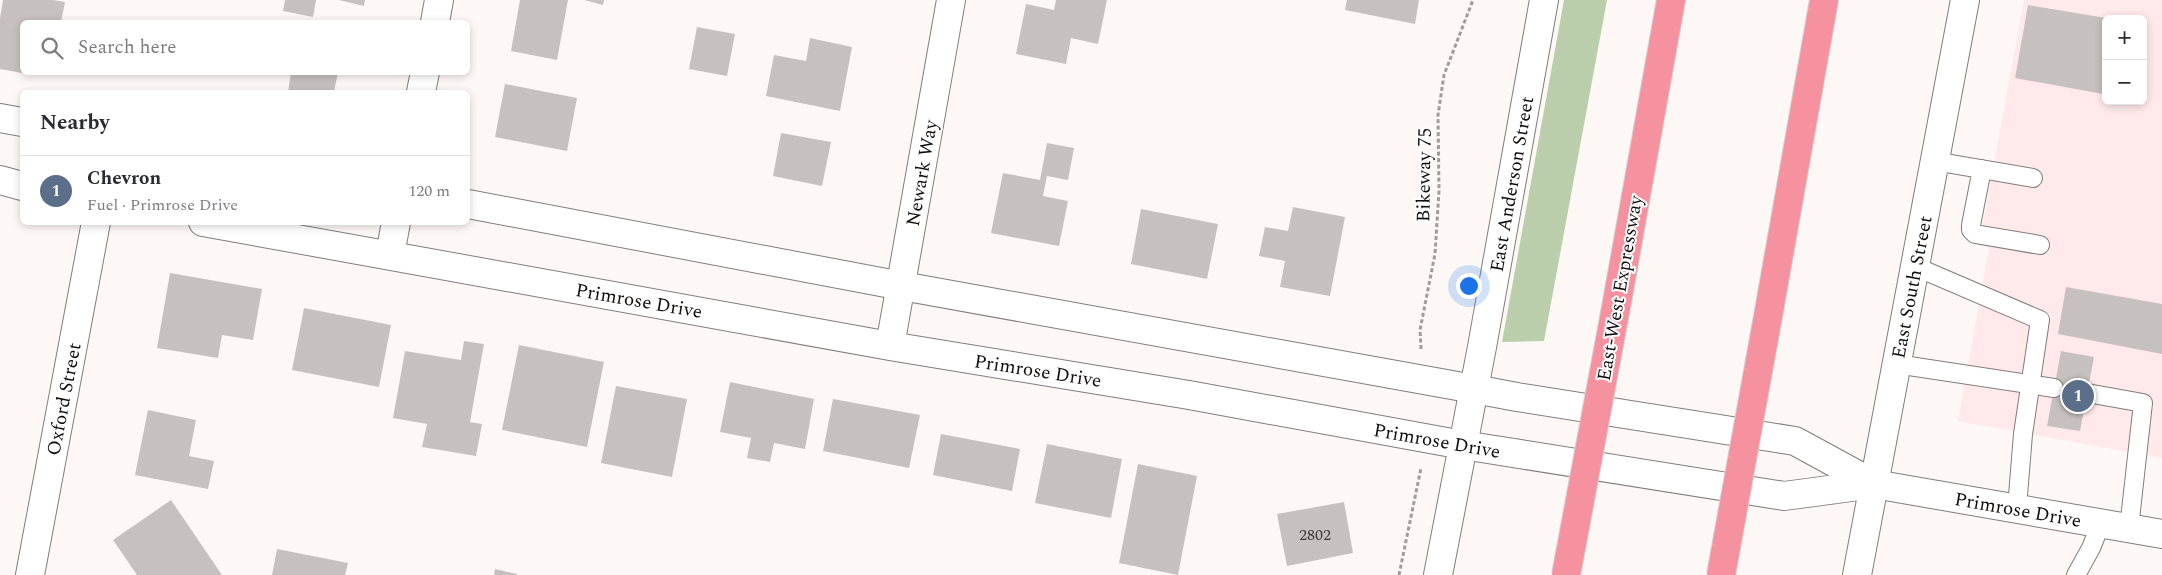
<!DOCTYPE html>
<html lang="en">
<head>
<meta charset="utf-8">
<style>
  body { margin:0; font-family:Spectral,serif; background:#f7f7f7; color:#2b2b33 }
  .controls { position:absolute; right:15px; top:15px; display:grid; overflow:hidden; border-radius:8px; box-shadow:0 2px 8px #0003 }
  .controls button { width:45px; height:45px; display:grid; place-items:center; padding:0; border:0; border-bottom:1px solid #e1e1e2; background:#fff; color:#2b2b33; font:25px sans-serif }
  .you { position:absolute; left:1468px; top:285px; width:18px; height:18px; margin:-12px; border:4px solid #fff; border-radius:50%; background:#1a73e8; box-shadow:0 0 0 8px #1a73e833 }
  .badge { display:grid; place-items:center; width:32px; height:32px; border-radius:50%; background:#1a73e8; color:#fff; font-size:16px; font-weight:700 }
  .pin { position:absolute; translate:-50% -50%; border:2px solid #fff; box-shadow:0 1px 5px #0006 }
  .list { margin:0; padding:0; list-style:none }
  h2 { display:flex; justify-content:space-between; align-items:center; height:65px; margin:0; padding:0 20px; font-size:21px }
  h2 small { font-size:16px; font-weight:400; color:#7c7c81 }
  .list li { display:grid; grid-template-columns:32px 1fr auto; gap:15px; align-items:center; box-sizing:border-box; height:70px; padding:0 20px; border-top:1px solid #e1e1e2 }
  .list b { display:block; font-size:19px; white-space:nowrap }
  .list p { margin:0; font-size:16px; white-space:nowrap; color:#7c7c81 }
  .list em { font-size:16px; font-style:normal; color:#7c7c81 }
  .icon { flex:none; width:28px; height:28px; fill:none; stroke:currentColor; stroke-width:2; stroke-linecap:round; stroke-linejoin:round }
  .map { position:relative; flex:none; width:2162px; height:575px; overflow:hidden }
  .search { position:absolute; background:#fff; box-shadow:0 2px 8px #0003; left:20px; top:20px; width:450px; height:55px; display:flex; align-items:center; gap:12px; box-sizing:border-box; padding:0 18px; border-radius:8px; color:#7c7c81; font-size:19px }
  .panel { position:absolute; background:#fff; box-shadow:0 2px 8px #0003; left:20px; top:90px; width:450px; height:135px; border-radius:8px }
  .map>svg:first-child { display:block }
  .commercial { fill:#ffe9eb; fill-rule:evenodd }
  .green { fill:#baceac }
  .building { fill:#c6c1bf }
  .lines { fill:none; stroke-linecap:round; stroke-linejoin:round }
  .service-casing { stroke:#817d7a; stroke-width:20 }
  .minor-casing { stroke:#817d7a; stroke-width:30 }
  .tertiary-casing { stroke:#817d7a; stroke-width:30 }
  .secondary-casing { stroke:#817d7a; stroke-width:30 }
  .motorway-casing { stroke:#d4d3d3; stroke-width:30 }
  .path { stroke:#a09c99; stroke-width:3; stroke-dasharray:4 2.5; stroke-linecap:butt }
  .service { stroke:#fff; stroke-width:18 }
  .minor { stroke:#fff; stroke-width:28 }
  .tertiary { stroke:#fff; stroke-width:28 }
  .secondary { stroke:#fff; stroke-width:28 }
  .motorway { stroke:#f692a0; stroke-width:28 }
  .motorway-bridge-casing { stroke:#d4d3d3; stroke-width:30; stroke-linecap:butt }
  .motorway-bridge { stroke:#f692a0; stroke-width:28 }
  .labels { text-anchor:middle; stroke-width:4; stroke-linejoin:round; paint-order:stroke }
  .number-label { font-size:16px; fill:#3d3a39 }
  .street-label { font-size:19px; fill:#0f0d0c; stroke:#fff }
</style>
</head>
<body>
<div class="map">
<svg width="2162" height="575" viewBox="0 0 2162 575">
  <rect width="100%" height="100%" fill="#fdf8f5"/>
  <!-- commercial -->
  <path class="commercial" d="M2024,0H2162V458L1958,421L1989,248L1979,245ZM2106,19H2143V101H2106Z"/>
  <!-- green -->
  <path class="green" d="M1564,0H1607L1544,341L1502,342Z"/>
  <!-- building -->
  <path class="building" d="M3,0H53L65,2L61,22H22V73L0,69V18Z
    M285,0H316L313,17L283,11Z
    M339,0H365L364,6Z
    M520,0H568L557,60L511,51Z
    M584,0H604L603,5Z
    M1056,0H1107L1098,44L1071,38L1066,64L1016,54L1026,4L1054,10Z
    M1347,0H1419L1415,24L1345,10Z
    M2028,5L2106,18V79L2103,94L2015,78Z
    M697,27L735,34L727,76L689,69Z
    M810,38L852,47L840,111L766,96L774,55L806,61Z
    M291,72H338L334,92H288Z
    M505,84L577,98L567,151L495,137Z
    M781,133L831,142L822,186L773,176Z
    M1047,143L1074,148L1068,180L1047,176L1043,196L1068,201L1059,246L991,233L1003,173L1040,180Z
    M1293,207L1345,217L1330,296L1280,287L1285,261L1259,256L1265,227L1288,231Z
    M1141,209L1218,224L1207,279L1131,264Z
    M170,273L262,289L253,340L222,335L218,358L157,348Z
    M2066,287L2162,304V354L2058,334Z
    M304,308L391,325L379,387L292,370Z
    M464,341L484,344L470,422L482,424L476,456L422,447L427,424L393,418L405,351L461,360Z
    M519,345L604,362L587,447L502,430Z
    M2061,351L2094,357L2080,431L2047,426Z
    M730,382L814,399L805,449L774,443L770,462L747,458L751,438L720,432Z
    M616,386L687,399L672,477L601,463Z
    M833,399L920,415L909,468L823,451Z
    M148,410L196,420L189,456L214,461L208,489L135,475Z
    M941,434L1020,449L1012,491L933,475Z
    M1047,444L1122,459L1111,518L1035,503Z
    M1138,464L1197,476L1178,575L1119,563Z
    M171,500L222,575H137L113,540Z
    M1344,502L1353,553L1287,566L1277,514Z
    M277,549L348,563L345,575H272Z
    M495,569L517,574V575H494Z"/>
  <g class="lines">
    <!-- service casing -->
    <g class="service-casing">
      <path id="service" d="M1934,161L2033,178
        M1982,169L1971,225V230L1975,234L2040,245
        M1914,266L2040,320L2023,434L2017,508
        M1896,364L2054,388
        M2087,393L2143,403L2129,528
        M2076,575L2091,548L2101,523"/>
    </g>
    <!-- minor casing -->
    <g class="minor-casing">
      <path id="minor" d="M435,22L439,0
        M421,92L425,72
        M0,118L22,122
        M0,180L22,186
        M468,204L902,286L1474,389
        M203,222L890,346L1189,395L1463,445
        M390,255L396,222
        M890,346L951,0
        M30,575L96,222"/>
    </g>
    <!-- tertiary casing -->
    <g class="tertiary-casing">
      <path id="tertiary" d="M1474,389L1517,397L1795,441L1874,484
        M1463,445L1784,496L1874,484L2162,534"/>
    </g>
    <!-- secondary casing -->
    <g class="secondary-casing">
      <path id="secondary" d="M1438,575L1482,347L1544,0
        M1857,575L1965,0"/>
    </g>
    <!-- motorway casing -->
    <g class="motorway-casing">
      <path id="motorway" d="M1617,302L1671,0
        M1767,322L1824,0"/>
    </g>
    <!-- path -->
    <path class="path" d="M1421,349L1420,330L1435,254L1439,191L1438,115L1444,75L1473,0
      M1399,575L1421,468"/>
    <!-- service -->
    <use href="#service" class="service"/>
    <!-- minor -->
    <use href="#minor" class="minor"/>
    <!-- tertiary -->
    <use href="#tertiary" class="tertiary"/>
    <!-- secondary -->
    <use href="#secondary" class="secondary"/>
    <!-- motorway -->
    <use href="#motorway" class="motorway"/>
    <!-- motorway-bridge casing -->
    <g class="motorway-bridge-casing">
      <path id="motorway-bridge" d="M1566,575L1617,302
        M1721,575L1767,322"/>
    </g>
    <!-- motorway-bridge -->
    <use href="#motorway-bridge" class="motorway-bridge"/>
  </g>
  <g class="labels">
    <!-- number labels -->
    <g class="number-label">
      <text x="1315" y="540">2802</text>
    </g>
    <!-- street labels -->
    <g class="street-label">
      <text transform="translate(921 173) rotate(-80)" y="7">Newark Way</text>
      <text transform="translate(1423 175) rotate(-89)" y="7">Bikeway 75</text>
      <text transform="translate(1511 184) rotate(-80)" y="7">East Anderson Street</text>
      <text transform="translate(1911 287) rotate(-79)" y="7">East South Street</text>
      <text transform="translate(1619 288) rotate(-80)" y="7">East-West Expressway</text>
      <text transform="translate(639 300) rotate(10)" y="7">Primrose Drive</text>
      <text transform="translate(1038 370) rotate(9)" y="7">Primrose Drive</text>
      <text transform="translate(63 399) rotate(-79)" y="7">Oxford Street</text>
      <text transform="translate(1437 440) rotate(10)" y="7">Primrose Drive</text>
      <text transform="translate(2018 509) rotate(10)" y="7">Primrose Drive</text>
    </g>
  </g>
</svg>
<div class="controls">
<button>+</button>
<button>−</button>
</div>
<div class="you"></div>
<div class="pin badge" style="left:2078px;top:396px;background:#5c6f8a">1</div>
<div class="search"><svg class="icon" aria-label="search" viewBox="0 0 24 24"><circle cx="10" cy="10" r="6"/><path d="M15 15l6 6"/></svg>Search here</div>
<section class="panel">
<h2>Nearby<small></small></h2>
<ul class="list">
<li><span class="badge" style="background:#5c6f8a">1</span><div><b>Chevron</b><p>Fuel · Primrose Drive</p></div><em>120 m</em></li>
</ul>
</section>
</div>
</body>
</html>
